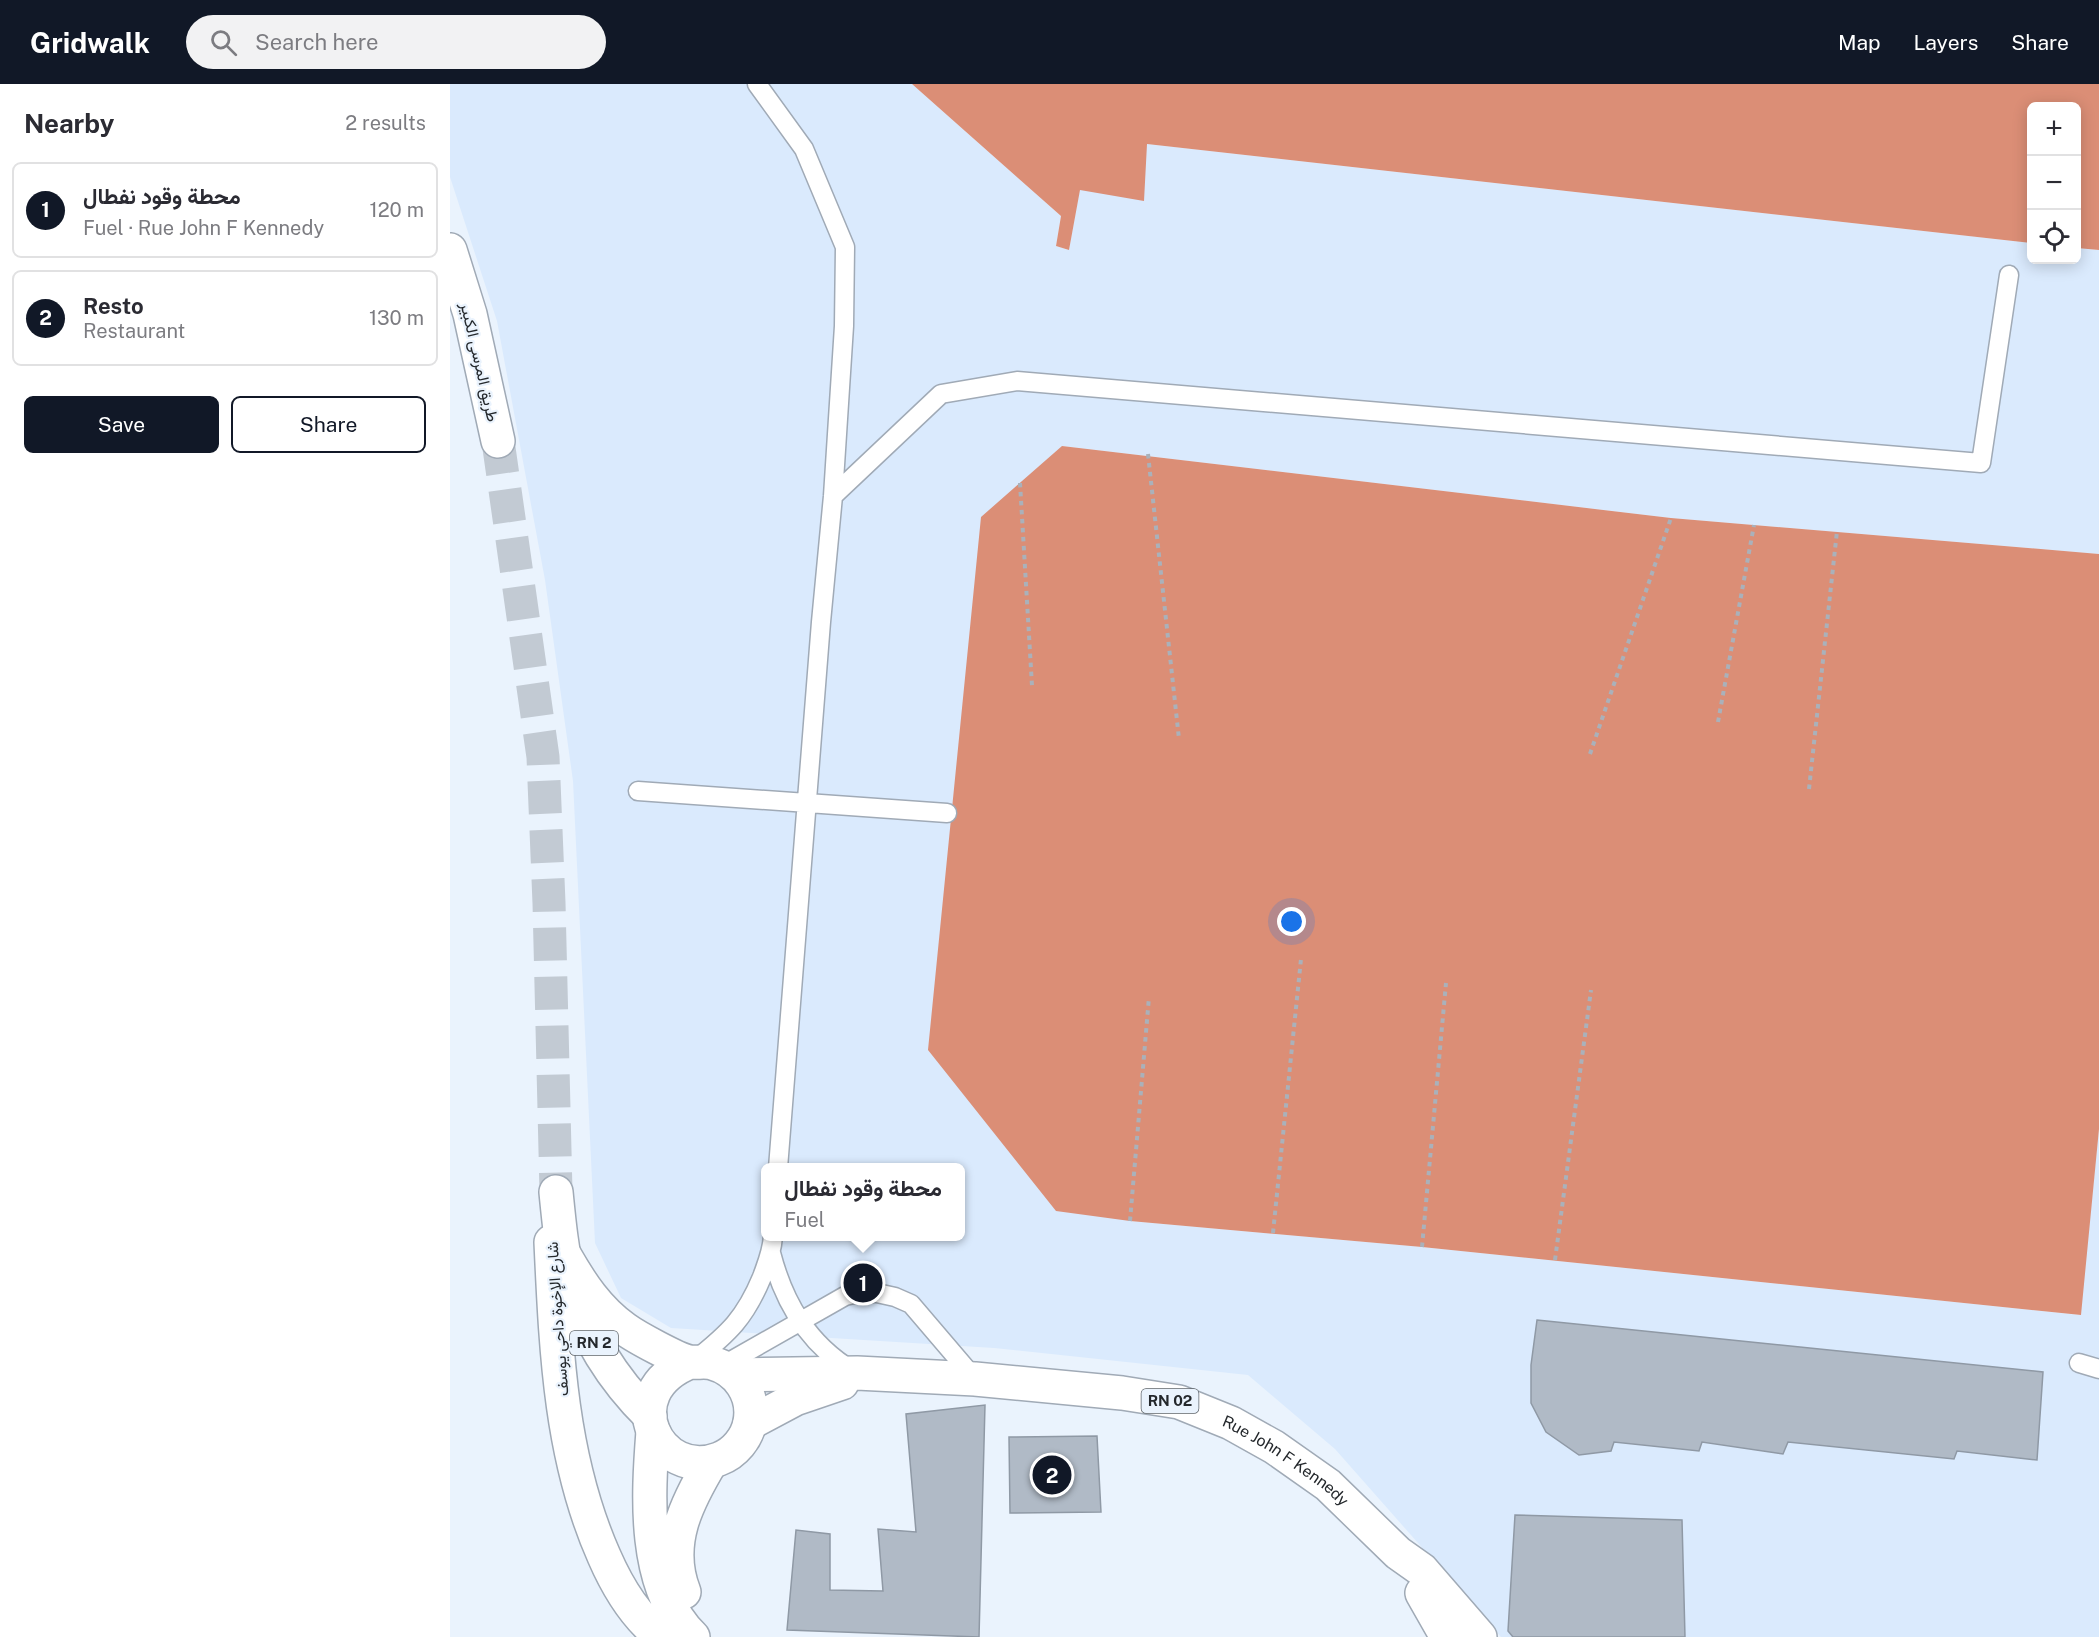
<!DOCTYPE html>
<html lang="en">
<head>
<meta charset="utf-8">
<style>
  body { margin:0; font-family:"Public Sans",Vazirmatn,sans-serif; background:#f2f2f3; color:#2b2b33 }
  .controls { position:absolute; right:18px; top:18px; display:grid; overflow:hidden; border-radius:9px; box-shadow:0 3px 15px #0003 }
  .controls button { width:54px; height:54px; display:grid; place-items:center; padding:0; border:0; border-bottom:2px solid #e1e1e2; background:#fff; color:#2b2b33; font:30px sans-serif }
  .you { position:absolute; left:842px; top:838px; width:21px; height:21px; margin:-15px; border:4px solid #fff; border-radius:50%; background:#1a73e8; box-shadow:0 0 0 9px #1a73e833 }
  .badge { display:grid; place-items:center; width:39px; height:39px; border-radius:50%; background:#111827; color:#fff; font-size:20px; font-weight:700 }
  .pin { position:absolute; translate:-50% -50%; border:3px solid #fff; box-shadow:0 2px 6px #0006 }
  .popup { position:absolute; left:311px; top:1079px; width:204px; height:78px; box-sizing:border-box; display:grid; place-content:center; border-radius:9px; background:#fff; filter:drop-shadow(0 2px 4px #0005); font-size:20px; white-space:nowrap; color:#7c7c81 }
  .popup b { font-size:22px; color:#2b2b33 }
  .popup::after { content:''; position:absolute; left:50%; top:100%; margin-left:-12px; border:12px solid transparent; border-top-color:#fff }
  .list { margin:0; padding:0; list-style:none }
  h2 { display:flex; justify-content:space-between; align-items:center; height:78px; margin:0; padding:0 24px; font-size:26px }
  h2 small { font-size:20px; font-weight:400; color:#7c7c81 }
  .list li { display:grid; grid-template-columns:39px 1fr auto; gap:18px; align-items:center; box-sizing:border-box; height:96px; margin:0 12px 12px; padding:0 12px; border:2px solid #e1e1e2; border-radius:9px }
  .list b { display:block; font-size:22px; white-space:nowrap }
  .list p { margin:0; font-size:20px; white-space:nowrap; color:#7c7c81 }
  .list em { font-size:20px; font-style:normal; color:#7c7c81 }
  .actions { display:flex; gap:12px; padding:18px 24px }
  .actions a { flex:1; padding:14px 0; border:2px solid #111827; border-radius:9px; text-align:center; font-size:21px; color:#111827 }
  .actions .main { background:#111827; color:#fff }
  .icon { flex:none; width:33px; height:33px; fill:none; stroke:currentColor; stroke-width:2; stroke-linecap:round; stroke-linejoin:round }
  .map { position:relative; flex:none; width:1649px; height:1553px; overflow:hidden }
  header { display:flex; align-items:center; gap:36px; box-sizing:border-box; height:84px; padding:0 30px; background:#111827; color:#fff }
  header strong { font-size:28px }
  nav { display:flex; gap:33px; margin-inline-start:auto; font-size:21px }
  .search { width:420px; height:54px; background:#f2f2f3; display:flex; align-items:center; gap:15px; box-sizing:border-box; padding:0 21px; border-radius:33px; color:#7c7c81; font-size:22px }
  main { display:flex }
  aside { flex:1; background:#fff }
  .map>svg:first-child { display:block }
  .built { fill:#daeafd; fill-rule:evenodd }
  .water { fill:#db8e76 }
  .building { fill:#b0bac6; stroke:#8f99a5; stroke-width:1.5 }
  .lines { fill:none; stroke-linecap:round; stroke-linejoin:round }
  .primary-tunnel { stroke:#c2cad3; stroke-width:33; stroke-dasharray:33 16; stroke-linecap:butt }
  .lane-casing { stroke:#a0aab6; stroke-width:21 }
  .secondary-casing { stroke:#a0aab6; stroke-width:36 }
  .primary-casing { stroke:#a0aab6; stroke-width:36 }
  .path { stroke:#aab1ba; stroke-width:4; stroke-dasharray:4.5 4.5; stroke-linecap:butt }
  .lane { stroke:#fff; stroke-width:18 }
  .secondary { stroke:#fff; stroke-width:33 }
  .primary { stroke:#fff; stroke-width:33 }
  .labels { text-anchor:middle; stroke-width:4.5; stroke-linejoin:round; paint-order:stroke }
  .shield { fill:#eaf3fd; stroke:#5f656b; stroke-width:1.5 }
  .shield-label { font-size:15px; font-weight:bold; fill:#24282c }
  .street-label { font-size:16px; fill:#24282c; stroke:#eaf3fd }
</style>
</head>
<body>
<header>
<strong>Gridwalk</strong>
<div class="search"><svg class="icon" aria-label="search" viewBox="0 0 24 24"><circle cx="10" cy="10" r="6"/><path d="M15 15l6 6"/></svg>Search here</div>
<nav><a>Map</a><a>Layers</a><a>Share</a></nav>
</header>
<main>
<aside>
<h2>Nearby<small>2 results</small></h2>
<ul class="list">
<li><span class="badge">1</span><div><b>محطة وقود نفطال</b><p>Fuel · Rue John F Kennedy</p></div><em>120 m</em></li>
<li><span class="badge">2</span><div><b>Resto</b><p>Restaurant</p></div><em>130 m</em></li>
</ul>
<div class="actions"><a class="main">Save</a><a>Share</a></div>
</aside>
<div class="map">
<svg width="1649" height="1553" viewBox="0 0 1649 1553">
  <rect width="100%" height="100%" fill="#eaf3fd"/>
  <!-- built -->
  <path class="built" d="M0,0H462L611,132L606,162L619,166L630,105L697,60L1581,159L1582,176H1626L1627,164L1649,166V470L1221,434L612,362L680,1137L972,1163L1630,1231L1649,1045V1553H1051L885,1365L798,1291L544,1264L221,1244L171,1214L145,1159L123,697L95,496L47,237L0,93ZM316,1084H510V1152H316Z"/>
  <!-- water -->
  <path class="water" d="M462,0H1649V166L1627,164L1626,22H1582L1581,159L697,60L694,117L630,106L619,166L606,162L611,132Z
    M612,362L1221,434L1649,470V1045L1631,1231L972,1163L680,1137L606,1127L478,966L531,433Z"/>
  <!-- building -->
  <path class="building" d="M1087,1236L1593,1288L1587,1376L1507,1367L1504,1375L1338,1358L1333,1370L1252,1358L1249,1367L1164,1358L1161,1367L1129,1371L1096,1348L1081,1319V1281Z
    M535,1321L529,1553L337,1546L346,1446L380,1450V1506L433,1507L428,1445L466,1448L456,1330Z
    M647,1352L651,1428L560,1429L559,1353Z
    M1065,1431L1232,1436L1235,1553H1063L1058,1547Z"/>
  <g class="lines">
    <!-- primary-tunnel -->
    <path class="primary-tunnel" d="M48,357L93,673L99,819L106,1108"/>
    <!-- lane casing -->
    <g class="lane-casing">
      <path id="lane" d="M307,0L354,65L395,163L394,242L383,412L371,538L328,1084
        M383,412L491,310L567,297L1531,379L1559,191
        M188,707L497,729
        M321,1169C334,1219 358,1260 403,1287
        M245,1276C279,1249 295,1234 312,1193C317,1179 322,1168 323,1152
        M1629,1279L1649,1285
        M272,1282L395,1212L408,1209H427L445,1213L461,1220L525,1295"/>
    </g>
    <!-- secondary casing -->
    <g class="secondary-casing">
      <path id="secondary" d="M101,1158C106,1265 110,1373 154,1472C167,1502 185,1533 212,1553
        M203,1347C198,1411 192,1504 243,1553
        M234,1508C215,1460 237,1418 261,1378"/>
    </g>
    <!-- primary casing -->
    <g class="primary-casing">
      <g id="primary">
        <path d="M0,166L20,230L48,357"/>
        <path d="M106,1108C109,1139 112,1170 120,1200C134,1250 163,1296 200,1332"/>
        <path d="M115,1172C131,1200 148,1226 175,1245C186,1253 228,1276 240,1278C247,1279 255,1277 262,1279C288,1286 305,1311 300,1338C297,1354 285,1369 269,1375C209,1398 163,1309 240,1278"/>
        <path id="s1" d="M285,1291L407,1289L525,1295L672,1309L729,1318L781,1339L824,1363L878,1401L948,1469L972,1486L1030,1553"/>
        <path d="M300,1339L345,1315L392,1299"/>
        <path d="M972,1509L997,1553"/>
      </g>
    </g>
    <!-- path -->
    <path class="path" d="M698,370L729,655
      M570,399L582,602
      M1268,638L1304,441
      M1140,670L1221,434
      M1359,705L1387,447
      M680,1137L699,913
      M823,1149L851,875
      M972,1163L996,899
      M1105,1176L1141,906"/>
    <!-- lane -->
    <use href="#lane" class="lane"/>
    <!-- secondary -->
    <use href="#secondary" class="secondary"/>
    <!-- primary -->
    <use href="#primary" class="primary"/>
  </g>
  <g class="labels">
    <!-- shield labels -->
    <g class="shield">
      <rect x="120" y="1247" width="48" height="24" rx="4.5"/>
      <rect x="691.5" y="1305" width="57" height="24" rx="4.5"/>
    </g>
    <g class="shield-label">
      <text x="144" y="1264">RN 2</text>
      <text x="720" y="1322">RN 02</text>
    </g>
    <!-- street labels -->
    <g class="street-label">
      <text transform="translate(30 278) rotate(77)" y="6">طريق المرسى الكبير</text>
      <text transform="translate(107 1235) rotate(-94)" y="6">شارع الإخوة داحي يوسف</text>
      <text dy="6" stroke="none"><textPath href="#s1" startOffset="568">Rue John F Kennedy</textPath></text>
    </g>
  </g>
</svg>
<div class="controls">
<button>+</button>
<button>−</button>
<button><svg class="icon" aria-label="locate" viewBox="0 0 24 24"><circle cx="12" cy="12" r="6"/><path d="M12 2v4M12 18v4M2 12h4M18 12h4"/></svg></button>
</div>
<div class="you"></div>
<div class="pin badge" style="left:413px;top:1199px">1</div>
<div class="popup"><b>محطة وقود نفطال</b>Fuel</div>
<div class="pin badge" style="left:602px;top:1391px">2</div>
</div>
</main>
</body>
</html>
